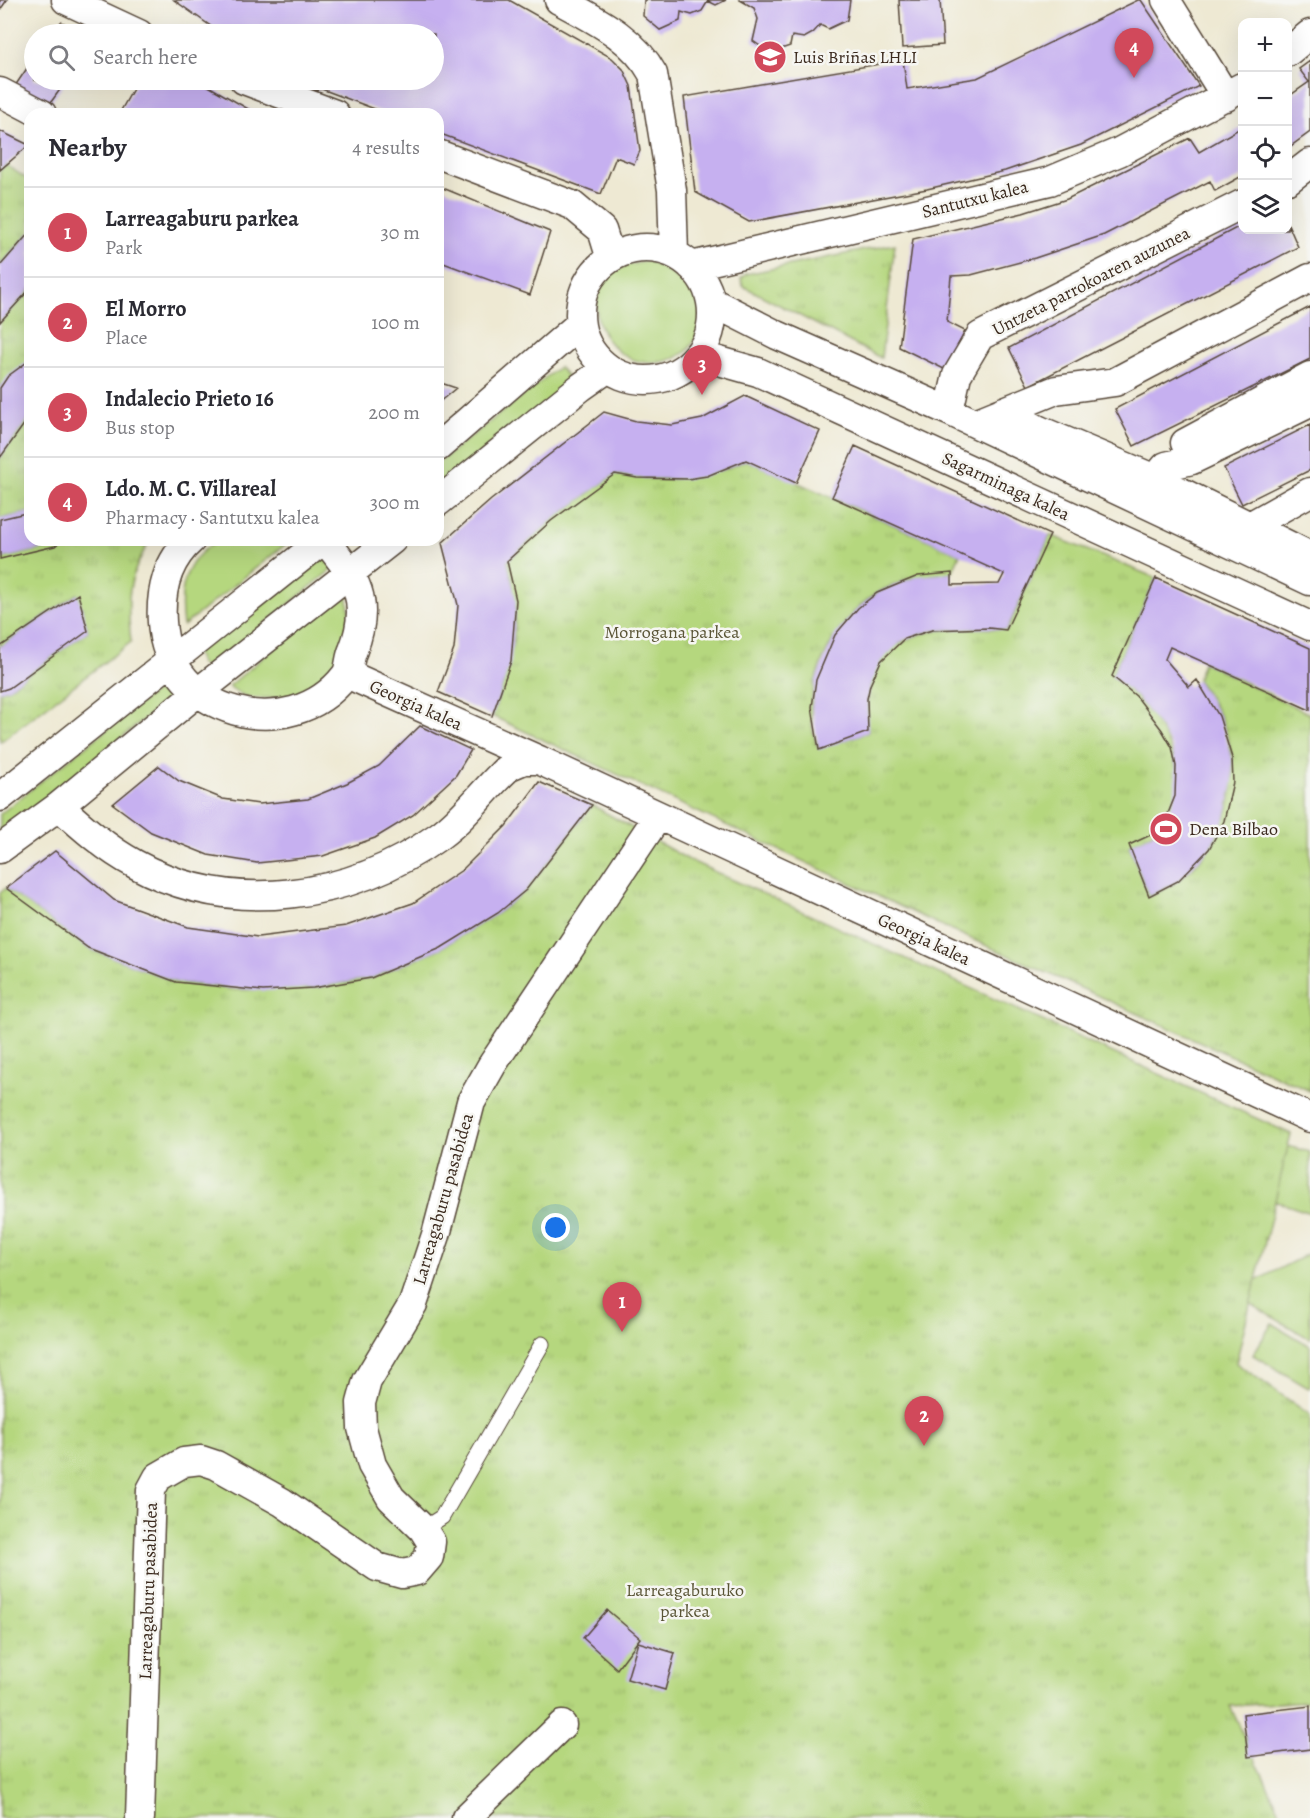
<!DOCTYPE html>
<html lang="en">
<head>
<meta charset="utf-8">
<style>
  body { margin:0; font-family:Alegreya,serif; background:#f7f7f7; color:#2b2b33 }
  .controls { position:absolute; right:18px; top:18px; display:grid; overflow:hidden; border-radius:12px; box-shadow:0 6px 24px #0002 }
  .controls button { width:54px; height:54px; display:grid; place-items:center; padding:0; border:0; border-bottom:2px solid #e1e1e2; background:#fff; color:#2b2b33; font:30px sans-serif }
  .you { position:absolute; left:556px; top:1228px; width:21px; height:21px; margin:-15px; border:4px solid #fff; border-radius:50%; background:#1a73e8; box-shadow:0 0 0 9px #1a73e833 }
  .badge { display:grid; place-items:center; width:39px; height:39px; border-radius:50%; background:#d1495b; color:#fff; font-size:20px; font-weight:700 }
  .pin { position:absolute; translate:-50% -50px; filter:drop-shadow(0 2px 3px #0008) }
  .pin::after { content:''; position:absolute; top:32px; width:21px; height:18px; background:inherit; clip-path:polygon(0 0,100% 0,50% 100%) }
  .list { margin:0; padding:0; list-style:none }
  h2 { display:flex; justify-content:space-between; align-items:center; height:78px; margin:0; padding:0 24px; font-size:26px }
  h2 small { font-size:20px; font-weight:400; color:#7c7c81 }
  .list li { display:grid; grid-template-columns:39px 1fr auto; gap:18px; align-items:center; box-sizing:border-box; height:90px; padding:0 24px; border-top:2px solid #e1e1e2 }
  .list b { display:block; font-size:22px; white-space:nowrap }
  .list p { margin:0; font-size:20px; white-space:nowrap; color:#7c7c81 }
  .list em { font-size:20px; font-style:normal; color:#7c7c81 }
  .icon { flex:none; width:33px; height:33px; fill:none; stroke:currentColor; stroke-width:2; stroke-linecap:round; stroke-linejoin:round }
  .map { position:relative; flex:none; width:1310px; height:1818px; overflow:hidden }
  .search { position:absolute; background:#fff; box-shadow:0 6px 24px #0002; left:24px; top:24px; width:420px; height:66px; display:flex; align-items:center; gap:15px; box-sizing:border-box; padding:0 21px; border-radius:33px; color:#7c7c81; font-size:22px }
  .panel { position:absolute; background:#fff; box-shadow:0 6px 24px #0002; left:24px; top:108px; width:420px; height:438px; border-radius:18px }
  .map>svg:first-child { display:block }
  .green { fill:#b5d77e; stroke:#78804e; stroke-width:1.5 }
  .park { fill:url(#park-tufts); stroke:#78804e; stroke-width:1.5 }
  .building { fill:#c6b0f0 }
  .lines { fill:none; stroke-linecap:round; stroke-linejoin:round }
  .lane-casing { stroke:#564739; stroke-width:17 }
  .street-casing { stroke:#564739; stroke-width:31 }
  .lane { stroke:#fff; stroke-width:15 }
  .street { stroke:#fff; stroke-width:28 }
  .labels { text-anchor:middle; stroke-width:5; stroke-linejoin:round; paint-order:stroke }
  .poi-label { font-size:18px; fill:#3b2a1e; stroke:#f6f6f2; text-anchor:start }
  .street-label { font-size:18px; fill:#3b2a1e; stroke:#f6f6f2 }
  .park-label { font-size:18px; fill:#5a5536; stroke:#f6f6f2 }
</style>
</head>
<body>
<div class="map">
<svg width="1310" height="1818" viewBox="0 0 1310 1818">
  <defs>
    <pattern id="park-tufts" width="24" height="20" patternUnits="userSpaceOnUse" patternTransform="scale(1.5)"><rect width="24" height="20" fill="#b5d77e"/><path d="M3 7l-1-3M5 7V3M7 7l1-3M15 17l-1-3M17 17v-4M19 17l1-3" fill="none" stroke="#9db96c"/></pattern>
  </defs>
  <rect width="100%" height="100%" fill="#f6f6f2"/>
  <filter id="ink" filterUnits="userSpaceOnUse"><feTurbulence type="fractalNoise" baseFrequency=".0167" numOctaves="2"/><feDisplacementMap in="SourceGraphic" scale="12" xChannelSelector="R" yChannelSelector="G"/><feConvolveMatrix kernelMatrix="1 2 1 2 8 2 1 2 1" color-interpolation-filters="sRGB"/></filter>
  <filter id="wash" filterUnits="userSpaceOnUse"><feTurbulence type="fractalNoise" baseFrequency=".008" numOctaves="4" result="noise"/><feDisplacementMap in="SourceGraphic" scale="24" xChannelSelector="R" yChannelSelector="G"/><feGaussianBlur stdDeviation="1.35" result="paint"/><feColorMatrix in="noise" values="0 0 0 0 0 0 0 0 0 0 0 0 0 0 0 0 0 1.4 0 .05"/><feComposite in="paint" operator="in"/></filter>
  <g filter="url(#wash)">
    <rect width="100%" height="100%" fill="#eee9d3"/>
    <!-- green -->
    <path class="green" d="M648,261C675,273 716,299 697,335C693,342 690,350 684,353C619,392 566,304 617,270C626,264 637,263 648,261Z
      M559,367L572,382L438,488V463Z
      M217,540H291L183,626C178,588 184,562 217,540Z
      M326,554L336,566L208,670L200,663L196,652Z
      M346,588C355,625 342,676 304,693C295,697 282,697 272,698C254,699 242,698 229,686Z
      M171,679L181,689L0,837V814Z
      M1288,1146L1310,1152V1213L1255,1194Z
      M1310,1253V1339L1232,1293Z
      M1272,1323L1310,1346V1389L1253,1355Z"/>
    <!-- park -->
    <path class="park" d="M6,165L30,181V232L0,266V170Z
      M895,244L881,358L743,286L741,279L746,274Z
      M30,289V360L0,388V322Z
      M30,416V512L0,519V458Z
      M746,460L960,554L952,573C925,575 901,579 877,593C832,621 794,698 819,749L868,732C861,665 889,632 955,629C972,628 990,627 1007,630L1050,535L1156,578L1112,676C1156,708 1209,784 1154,832C1148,838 1137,841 1129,845L1149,896C1213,872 1248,797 1226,732C1220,713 1209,696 1197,680L1203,662L1310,714V1091L938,924L492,716C512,660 524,620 507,561L551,521L615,474C661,483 704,481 746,460Z
      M62,540H150C127,579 126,598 131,642L0,742V691L9,688L88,631L77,594L0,647V559L55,546Z
      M592,805L689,860L1291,1134L1236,1363L1310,1415V1701L1230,1706L1283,1818H0V893L6,888L88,948L176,982L236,990L313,988L371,978L441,948L498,913L526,890Z"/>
    <g id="blocks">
      <!-- building -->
      <path class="building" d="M0,0H7L0,10Z
        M174,0H509L612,58L623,69L631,86L640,151L634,164L616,157L601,194L438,133V114H388L319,88L318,91L295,80H434V34H222Z
        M644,0H726L716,5L708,1L702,11L692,15L681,12L680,21L660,30L643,16Z
        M740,0H850L847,20L828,29L820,25L813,33L804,38L792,36L790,46L770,53L753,41L758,19L754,8Z
        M899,0H940L943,45L902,48Z
        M1138,0H1141L1199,86L1081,145L1005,171L927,189L749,222L695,192L684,97L903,60L907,89L977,78Z
        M61,22L91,34H52Z
        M34,58V80H67L51,102L15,86Z
        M1310,61V132L1288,148V97L1309,82L1299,69Z
        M138,80H198L257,114H119Z
        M1242,127V176L1215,191L1210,181L1104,235L1035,258L971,275L951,276L947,322L965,331L946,370L899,347L913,239L1023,213L1067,199L1190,138L1199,152Z
        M0,131L29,145L0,170Z
        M438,186L550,232L530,295L438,261Z
        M1288,224L1298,247L1028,386L1009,348L1242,225V230H1288Z
        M30,232V289L0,322V266Z
        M1310,307V359L1134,446L1115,409Z
        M30,360V416L0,458V388L8,376Z
        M438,382L456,388L438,403Z
        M745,396L820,431L796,483L746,460L707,476L688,479L637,478L615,474L551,521L507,561L516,600L511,661L492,716L438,692L454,649L458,605L442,543L491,500L604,412L636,421L672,425L702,419Z
        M1310,425V470L1242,504L1224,468Z
        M855,446L1050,535L1006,630L989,628L932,630L904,639L881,661L870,685L867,699L868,732L819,750L812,707L816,680L835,635L858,608L877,593L918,576L952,573V585L999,584L1004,574L832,497Z
        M30,512V540H62L55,546L0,559V519Z
        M1156,578L1310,648V710L1170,647L1165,659L1189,687L1197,680L1219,716L1232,758L1233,782L1224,821L1209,849L1178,881L1149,896L1129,845L1153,834L1167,816L1175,796L1176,766L1172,747L1162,730L1137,697L1112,676Z
        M78,594L88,631L9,688L0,691V647Z
        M420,726L471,750L456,775L413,815L375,838L323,856L257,863L208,855L151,832L113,804L159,766L179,781L223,799L259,804L308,799L347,783L379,766Z
        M539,782L592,805L526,890L498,913L441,948L371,978L313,988L263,991L176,982L88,948L6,888L55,851L114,900L188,927L258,937L346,926L413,903L462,870L506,826Z
        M607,1610L640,1638L617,1669L583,1638Z
        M638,1642L675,1653L665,1690L627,1679Z
        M1310,1706V1749L1248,1757L1243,1714Z"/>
    </g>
  </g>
  <g filter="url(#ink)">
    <use href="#blocks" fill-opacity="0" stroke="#564739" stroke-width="1.5"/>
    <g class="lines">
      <!-- lane casing -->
      <g class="lane-casing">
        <path id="lane" d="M423,1529L442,1517L542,1344"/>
      </g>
      <!-- street casing -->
      <g class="street-casing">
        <path id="street" d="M66,0L139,34
          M559,0C595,20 633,37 653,74L672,190L674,254
          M1166,0L1226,97
          M1288,52L1310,34
          M244,80L335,114
          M0,92L42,114
          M438,154L572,205L602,230L610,256
          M1288,180L1310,163
          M580 314a66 66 0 1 1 132 0a66 66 0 1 1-132 0Z
          M691,266L1050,181L1119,152L1242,87
          M712,302L777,335L949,411L1310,581
          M698,355L758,372L1310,626
          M949,411L957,375L980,336L1242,204
          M1004,411L1039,430L1155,479L1310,556
          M975,423L1056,390L1115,382L1310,278
          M1185,443L1310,376
          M438,447L580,324
          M1155,479L1166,466L1192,460L1310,403
          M438,502L581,387L608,368
          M1248,527L1310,492
          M191,540C167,561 160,592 162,622C167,715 290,747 345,676C350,670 349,658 353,650C372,601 356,578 325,540
          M347,674L539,760
          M0,797L323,540
          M59,806C82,827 107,849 135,864C232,917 351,899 439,836C466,817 485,788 510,766L524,760H539L1310,1118
          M0,849L59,806L188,700L392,540
          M140,1818L151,1490L158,1477L184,1462L201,1460L216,1465L282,1502L377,1567L402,1574L417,1571L429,1557L431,1542L423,1529L391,1498L372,1465L362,1428L361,1403L367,1381L413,1304L436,1235L471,1102L492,1065L658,816
          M466,1818L562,1725"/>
      </g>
      <!-- lane -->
      <use href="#lane" class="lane"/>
      <!-- street -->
      <use href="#street" class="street"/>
    </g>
  </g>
  <!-- icons -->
  <defs>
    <g id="school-disc" transform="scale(1.725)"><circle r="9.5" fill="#d1495b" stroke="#f6f6f2"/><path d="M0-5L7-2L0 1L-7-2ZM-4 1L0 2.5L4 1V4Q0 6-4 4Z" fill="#fff"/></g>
    <g id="stadium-disc" transform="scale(1.725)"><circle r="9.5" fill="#d1495b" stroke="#f6f6f2"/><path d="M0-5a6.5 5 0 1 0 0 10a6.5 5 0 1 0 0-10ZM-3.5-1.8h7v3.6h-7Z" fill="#fff"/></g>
  </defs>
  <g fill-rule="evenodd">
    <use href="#school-disc" x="770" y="57"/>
    <use href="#stadium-disc" x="1166" y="829"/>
  </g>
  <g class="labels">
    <!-- poi labels -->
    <g class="poi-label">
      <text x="793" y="63">Luis Briñas LHLI</text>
      <text x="1189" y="835">Dena Bilbao</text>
    </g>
    <!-- street labels -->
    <g class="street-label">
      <text transform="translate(975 199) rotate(-14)" y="6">Santutxu kalea</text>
      <text transform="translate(1091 281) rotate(-27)" y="6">Untzeta parrokoaren auzunea</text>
      <text transform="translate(1006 486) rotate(25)" y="6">Sagarminaga kalea</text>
      <text transform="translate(416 705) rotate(24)" y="6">Georgia kalea</text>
      <text transform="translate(924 939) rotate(25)" y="6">Georgia kalea</text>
      <text transform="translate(443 1199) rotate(-74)" y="6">Larreagaburu pasabidea</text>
      <text transform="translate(148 1591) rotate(-88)" y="6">Larreagaburu pasabidea</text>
    </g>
    <!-- park labels -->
    <g class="park-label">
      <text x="672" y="638">Morrogana parkea</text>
      <text x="685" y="1596">Larreagaburuko<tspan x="685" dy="21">parkea</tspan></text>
    </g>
  </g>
</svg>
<div class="controls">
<button>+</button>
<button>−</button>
<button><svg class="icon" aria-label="locate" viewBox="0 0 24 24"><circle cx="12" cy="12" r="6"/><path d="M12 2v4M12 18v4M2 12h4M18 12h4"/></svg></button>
<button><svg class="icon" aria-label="layers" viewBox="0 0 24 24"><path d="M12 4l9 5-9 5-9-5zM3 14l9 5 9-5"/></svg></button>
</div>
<div class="you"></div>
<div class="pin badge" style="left:622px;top:1332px">1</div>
<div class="pin badge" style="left:924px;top:1446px">2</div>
<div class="pin badge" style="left:702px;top:395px">3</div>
<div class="pin badge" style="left:1134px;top:78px">4</div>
<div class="search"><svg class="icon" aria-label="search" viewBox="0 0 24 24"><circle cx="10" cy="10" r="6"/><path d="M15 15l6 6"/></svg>Search here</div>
<section class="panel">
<h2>Nearby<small>4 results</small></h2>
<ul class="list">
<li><span class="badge">1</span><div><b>Larreagaburu parkea</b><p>Park</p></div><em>30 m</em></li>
<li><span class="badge">2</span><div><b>El Morro</b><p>Place</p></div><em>100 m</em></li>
<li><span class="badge">3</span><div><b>Indalecio Prieto 16</b><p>Bus stop</p></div><em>200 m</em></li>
<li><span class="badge">4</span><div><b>Ldo. M. C. Villareal</b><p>Pharmacy · Santutxu kalea</p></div><em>300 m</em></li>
</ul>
</section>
</div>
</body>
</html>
